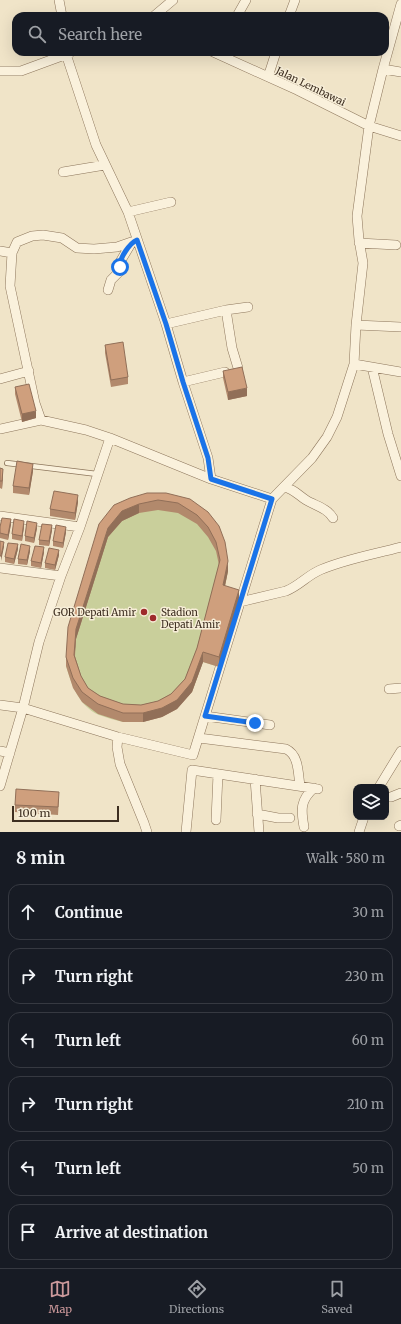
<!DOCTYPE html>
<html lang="en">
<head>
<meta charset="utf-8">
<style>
  body { margin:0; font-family:Merriweather,serif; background:#242831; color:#f1f3f6 }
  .controls { position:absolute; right:12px; bottom:12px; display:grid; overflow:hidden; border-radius:8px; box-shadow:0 4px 16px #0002 }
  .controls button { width:36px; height:36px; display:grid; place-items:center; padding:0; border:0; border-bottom:1px solid #363941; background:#171b24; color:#f1f3f6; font:20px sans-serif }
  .scale { position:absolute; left:12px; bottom:10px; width:107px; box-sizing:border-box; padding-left:4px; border:2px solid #3d2e20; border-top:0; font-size:11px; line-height:14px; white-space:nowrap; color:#3d2e20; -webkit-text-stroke:3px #f7eed8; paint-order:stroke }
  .stop { position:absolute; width:12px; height:12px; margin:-9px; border:3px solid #1a73e8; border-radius:50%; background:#fff }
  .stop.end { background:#1a73e8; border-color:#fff; box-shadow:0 1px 4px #0008 }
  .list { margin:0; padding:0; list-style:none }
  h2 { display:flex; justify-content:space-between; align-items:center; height:52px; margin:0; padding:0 16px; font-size:17px }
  h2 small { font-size:13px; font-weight:400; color:#9ea1a6 }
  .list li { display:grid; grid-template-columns:26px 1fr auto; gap:12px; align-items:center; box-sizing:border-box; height:56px; margin:0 8px 8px; padding:0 8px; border:1px solid #363941; border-radius:12px }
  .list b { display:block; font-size:15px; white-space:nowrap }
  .list em { font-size:13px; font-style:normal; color:#9ea1a6 }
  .icon { flex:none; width:22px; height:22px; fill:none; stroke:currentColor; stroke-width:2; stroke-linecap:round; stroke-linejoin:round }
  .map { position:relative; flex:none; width:401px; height:832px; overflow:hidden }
  .search { position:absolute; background:#171b24; box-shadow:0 4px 16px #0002; left:12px; right:12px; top:12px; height:44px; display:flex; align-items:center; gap:10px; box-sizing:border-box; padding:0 14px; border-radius:12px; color:#9ea1a6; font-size:15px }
  .sheet { height:436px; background:#171b24 }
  nav { display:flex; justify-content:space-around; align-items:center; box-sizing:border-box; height:56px; border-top:1px solid #363941; background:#171b24; font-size:11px; color:#9ea1a6 }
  nav a { display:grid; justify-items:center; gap:2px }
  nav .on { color:#cc999b }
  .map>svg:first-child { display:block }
  .pitch { fill:#c9cf9b }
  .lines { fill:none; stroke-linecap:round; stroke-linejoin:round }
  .lane-casing { stroke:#8d765c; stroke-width:6 }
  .street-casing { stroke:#8d765c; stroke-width:10 }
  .lane { stroke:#faf1dc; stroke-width:4.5 }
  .street { stroke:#faf1dc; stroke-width:9 }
  .wall { fill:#b2896c; fill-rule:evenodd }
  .shaded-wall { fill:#916f58 }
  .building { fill:#cf9f7d; stroke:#916f58; fill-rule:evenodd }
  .route { stroke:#1a73e8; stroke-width:5 }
  .poi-dot { fill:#9e2a2b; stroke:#f7eed8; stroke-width:1.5 }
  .labels { text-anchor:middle; stroke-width:3; stroke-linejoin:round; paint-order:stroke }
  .street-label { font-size:10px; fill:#3d2e20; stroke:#f7eed8 }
  .poi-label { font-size:10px; fill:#3d2e20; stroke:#f7eed8; text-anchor:end }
</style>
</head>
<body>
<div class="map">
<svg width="401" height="832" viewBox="0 0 401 832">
  <rect width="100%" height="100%" fill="#f0e4c8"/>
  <!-- pitch -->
  <path class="pitch" d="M147,502L208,522L228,571L223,595L219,667L203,662L192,692L123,722C115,720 107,718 99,715C79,706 72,686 66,666L114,515L130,507Z"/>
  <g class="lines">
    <!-- lane casing -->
    <g class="lane-casing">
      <path id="lane" d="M7,463L97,474"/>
    </g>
    <!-- street casing -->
    <g class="street-casing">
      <path id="street" d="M59,0L62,16
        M154,16L173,0
        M237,16L246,0
        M289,16L295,0
        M213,52L297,90L369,126L401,136
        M383,69L401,72
        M0,71H21L70,53
        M268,77L276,52
        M63,172L105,165
        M128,212L171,202
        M359,243L396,245
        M0,251L12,253
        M108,290L111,280L120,271V262L132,242
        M226,310L232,348L238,368
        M166,324L226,310L248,307
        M356,325L401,327
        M354,364L401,372
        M372,367L388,434L401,476
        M0,379L29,371
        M183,382L225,372
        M41,420L35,403L10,286L12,253L17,242L32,236L43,235L62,238L77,248L94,249L117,247L137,240
        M0,429L41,420L86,430L110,438
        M284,487C294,489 298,495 306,500C316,506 327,508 333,518
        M272,499L312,458L327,437L337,417L354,364L356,325L363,263L359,240L357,216L369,126L383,69L401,4
        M0,516L80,527
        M0,568L61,576
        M240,602L286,591C299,586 308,575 320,570C345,559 375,554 401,547
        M389,689L401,688
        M0,705L23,708L39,642L61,576L80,527L110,438L211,479
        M205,716L270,725
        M118,737L117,747L120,764L144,823L147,832
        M199,738L286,749C299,755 298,773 300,786
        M0,751L10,753
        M255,779L259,832
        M0,786L23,708L118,737L193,755L272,499L211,479L208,458L183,382L166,324L128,212L96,145L66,54
        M379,787L401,751
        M391,797L401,793
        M257,814L278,818H290
        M216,820L218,774
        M399,826L401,825
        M304,827C301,810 300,800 314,788
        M186,832L192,770L318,789
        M359,832L364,817"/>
    </g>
    <!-- lane -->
    <use href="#lane" class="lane"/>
    <!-- street -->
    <use href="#street" class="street"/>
  </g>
  <!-- wall -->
  <path class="wall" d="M105,345L128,377V384L111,387L105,353Z
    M223,371L247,396L228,400L223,378Z
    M15,387L36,418L22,422L15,394Z
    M0,468L3,476L2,489L0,488Z
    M33,471L29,495L13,493V486Z
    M147,493L208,512L228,571L225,586L239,600L219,667L203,662L192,692L177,709L162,717L143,722H123L98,714L82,702L73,688L66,666V657L99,524ZM158,510L178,513L197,524L208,537L216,551L219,565L197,648L185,679L171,694L158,701L141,705L123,704L100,696L88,688L81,676L75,656L76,639L108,537L122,521L139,513Z
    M78,502L75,520L50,516V509Z
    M11,524L8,540L0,538V527Z
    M24,526L22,541L12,539V534Z
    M37,528L34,543L25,541V536Z
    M52,530L49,546L39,545V540Z
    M66,532L63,548L53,546V541Z
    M18,549L14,564L5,562V557Z
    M30,551L27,565L18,564V559Z
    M44,552L41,568L31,566V561Z
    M59,555L55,570L45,568V563Z
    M59,799L58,815L15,812V805Z"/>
  <!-- shaded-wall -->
  <path class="shaded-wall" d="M247,388V396L228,400V392Z
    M36,411V418L22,422V414Z
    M33,464V471L29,495V488Z
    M3,469V476L2,489V481Z
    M78,495V502L75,520V513Z
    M139,504V513L122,521L108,537L76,639L74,664L76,629L108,528L122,511Z
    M11,519V524L8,540V535Z
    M24,521V526L22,541V536Z
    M37,523V528L34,543V538Z
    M52,525V530L49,546V541Z
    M66,527V532L63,548V543Z
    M4,542V547L1,561V556Z
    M18,544V549L14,564V559Z
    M30,546V551L27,565V560Z
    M44,547V552L41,568V563Z
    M59,550V555L55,570V565Z
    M228,561V571L223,595V585Z
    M239,590V600L219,667V657Z
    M203,652V662L192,692L177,709L162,717L143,722V713L192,682Z"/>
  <!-- building -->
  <path class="building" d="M123,342L128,377L111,380L105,345Z
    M242,367L247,388L228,392L223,371Z
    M29,384L36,411L22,414L15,387Z
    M17,461L33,464L29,488L13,486Z
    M0,468L3,469L2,481H0Z
    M54,491L78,495L75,513L50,509Z
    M147,493H166L190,499L208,512L219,526L225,542L228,561L223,585L239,590L219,657L203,652L192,682L177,700L162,708L143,713H123L98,704L82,692L73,678L66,657L68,627L99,524L114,505L130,498ZM158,500L178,503L197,515L208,527L216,542L220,560L197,648L185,679L171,694L158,701L141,705L123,704L100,696L88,688L81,676L74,655L76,629L108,528L122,511L139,504Z
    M2,518L11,519L8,535L0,533V527Z
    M14,519L24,521L22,536L12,534Z
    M27,521L37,523L34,538L25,536Z
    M42,524L52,525L49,541L39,540Z
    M56,525L66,527L63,543L53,541Z
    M0,541L4,542L1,556H0Z
    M8,543L18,544L14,559L5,557Z
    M21,544L30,546L27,560L18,559Z
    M35,546L44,547L41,563L31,561Z
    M49,548L59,550L55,565L45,563Z
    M16,789L59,792L58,807L15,805Z"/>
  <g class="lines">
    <!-- route -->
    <path class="route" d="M120,267C119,258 130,243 137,240L166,324L183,382L208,458L211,479L272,499L205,716L255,723"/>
  </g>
  <!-- markers -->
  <g class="poi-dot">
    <circle cx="144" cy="612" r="4"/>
    <circle cx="153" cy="618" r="4"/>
  </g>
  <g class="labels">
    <!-- street labels -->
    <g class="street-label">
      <text transform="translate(311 86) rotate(26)" y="4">Jalan Lembawai</text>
    </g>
    <!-- poi labels -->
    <g class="poi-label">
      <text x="136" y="616">GOR Depati Amir</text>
      <text x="161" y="616" text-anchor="start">Stadion<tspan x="161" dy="12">Depati Amir</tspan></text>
    </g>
  </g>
</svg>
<div class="controls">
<button><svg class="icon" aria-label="layers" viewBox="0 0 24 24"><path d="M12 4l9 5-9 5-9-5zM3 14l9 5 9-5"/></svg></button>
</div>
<div class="scale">100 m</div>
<div class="stop" style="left:120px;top:267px"></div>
<div class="stop end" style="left:255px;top:723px"></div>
<div class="search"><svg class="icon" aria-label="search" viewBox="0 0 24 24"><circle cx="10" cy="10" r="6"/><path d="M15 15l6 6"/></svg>Search here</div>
</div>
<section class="sheet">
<h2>8 min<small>Walk · 580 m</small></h2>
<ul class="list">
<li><svg class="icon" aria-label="ahead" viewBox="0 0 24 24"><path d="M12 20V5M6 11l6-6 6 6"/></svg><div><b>Continue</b></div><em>30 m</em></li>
<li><svg class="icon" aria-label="right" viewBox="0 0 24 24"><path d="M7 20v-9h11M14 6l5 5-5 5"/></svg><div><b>Turn right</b></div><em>230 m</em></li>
<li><svg class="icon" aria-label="left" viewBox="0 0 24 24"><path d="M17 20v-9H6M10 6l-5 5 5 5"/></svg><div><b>Turn left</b></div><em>60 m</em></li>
<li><svg class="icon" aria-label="right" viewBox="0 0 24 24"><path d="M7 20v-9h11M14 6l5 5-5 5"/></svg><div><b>Turn right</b></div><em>210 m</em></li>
<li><svg class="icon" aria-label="left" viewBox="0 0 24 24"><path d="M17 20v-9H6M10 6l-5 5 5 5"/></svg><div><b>Turn left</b></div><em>50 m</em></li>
<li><svg class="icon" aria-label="arrive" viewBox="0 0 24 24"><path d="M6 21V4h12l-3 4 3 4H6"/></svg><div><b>Arrive at destination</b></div></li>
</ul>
</section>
<nav>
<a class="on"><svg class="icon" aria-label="map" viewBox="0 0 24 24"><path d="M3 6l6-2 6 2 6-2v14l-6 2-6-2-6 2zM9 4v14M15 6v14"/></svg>Map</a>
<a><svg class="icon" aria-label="directions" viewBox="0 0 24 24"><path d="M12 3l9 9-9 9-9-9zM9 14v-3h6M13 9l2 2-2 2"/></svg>Directions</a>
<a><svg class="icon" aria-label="saved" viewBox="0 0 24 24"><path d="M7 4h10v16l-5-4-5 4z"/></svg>Saved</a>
</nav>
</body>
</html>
